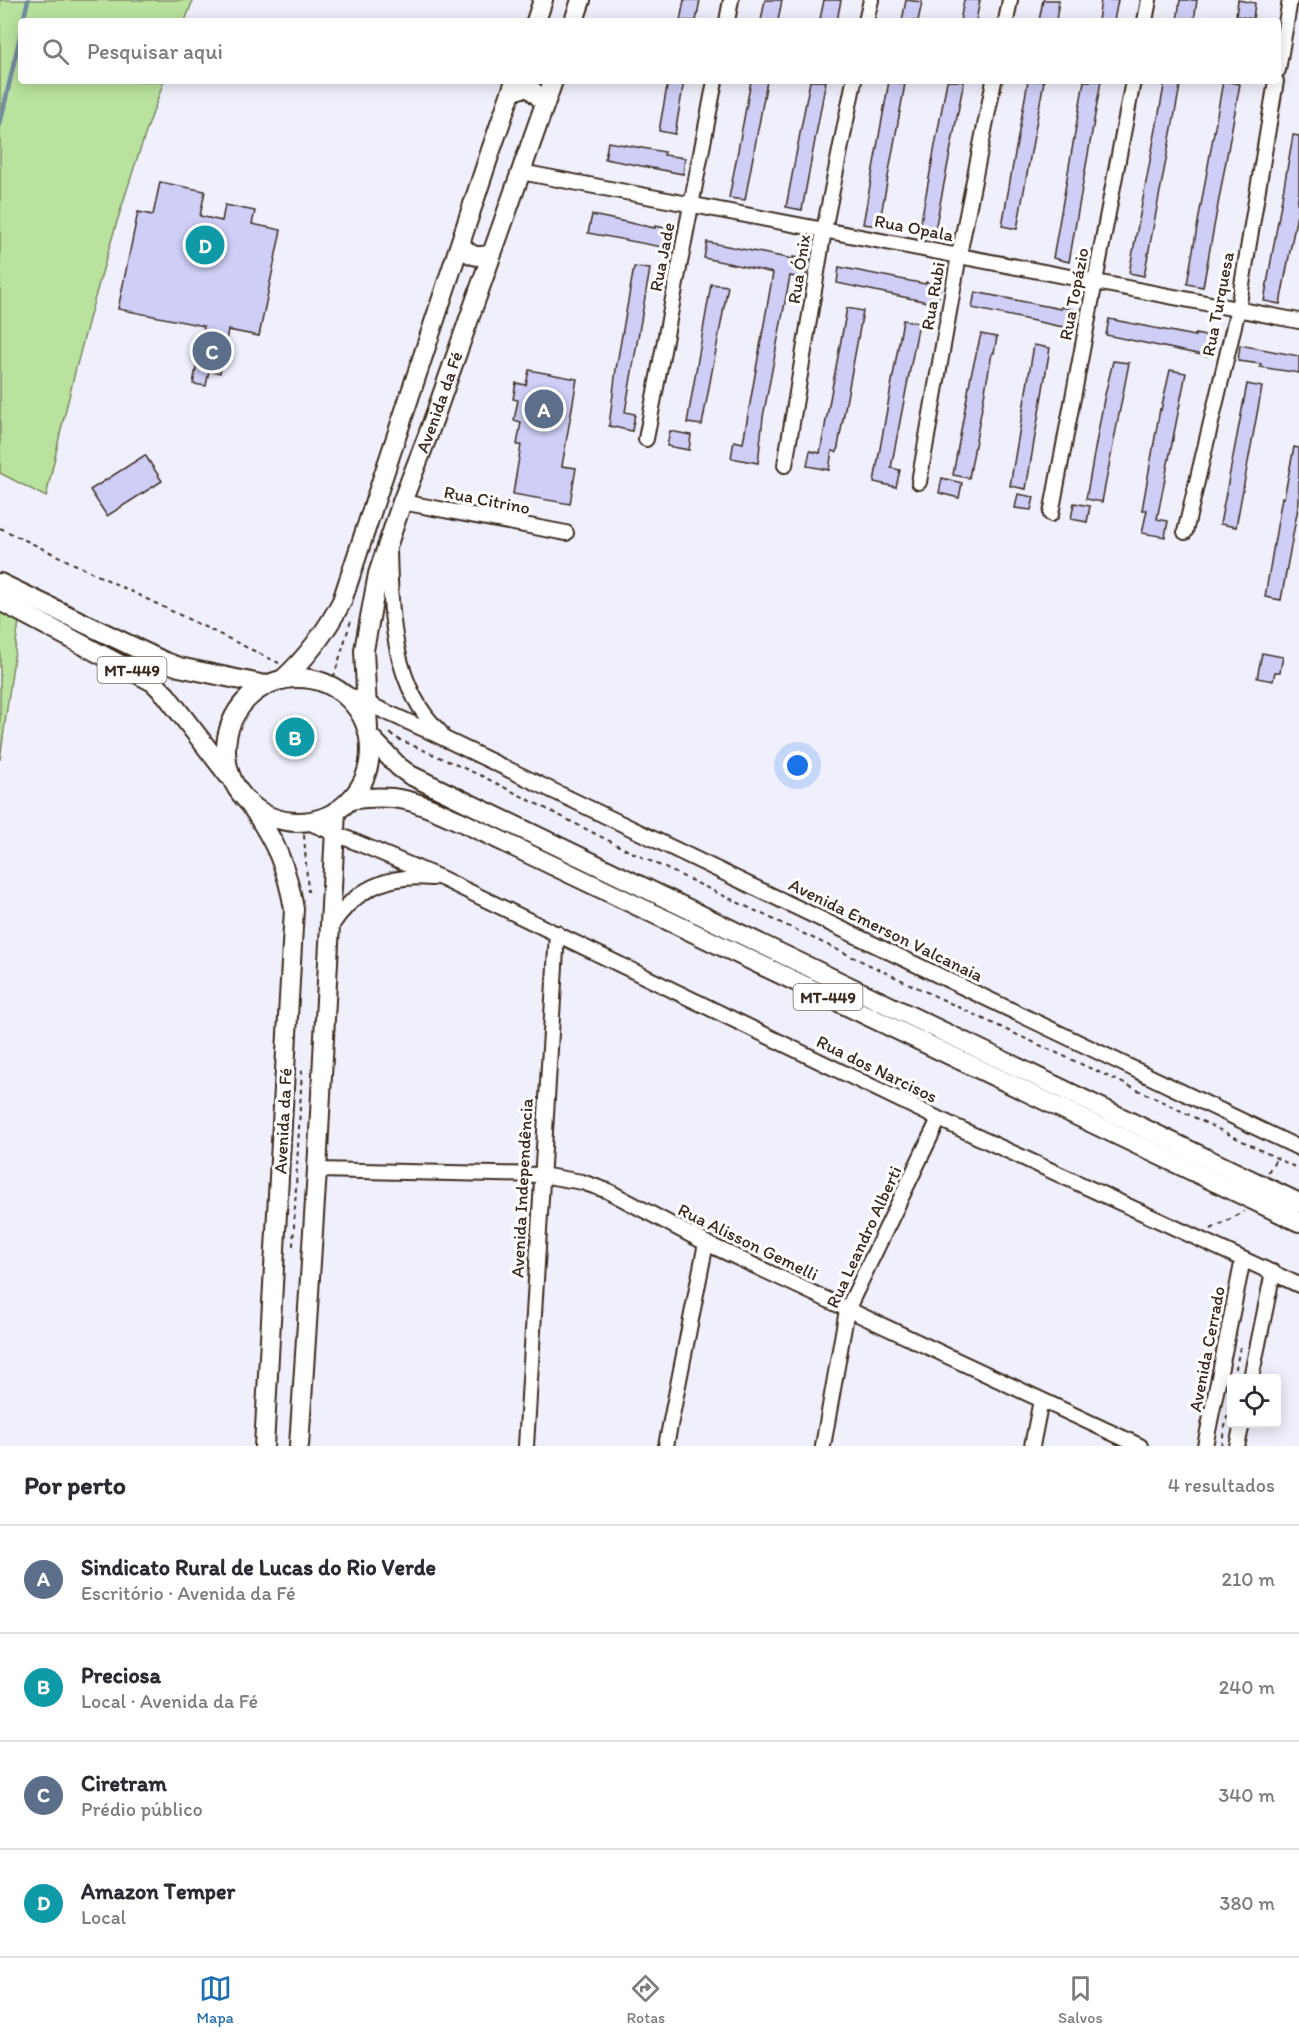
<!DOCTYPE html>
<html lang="pt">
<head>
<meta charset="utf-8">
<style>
  body { margin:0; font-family:Itim,sans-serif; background:#f7f7f7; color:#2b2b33 }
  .controls { position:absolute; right:18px; bottom:18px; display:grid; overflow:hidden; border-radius:6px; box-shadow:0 3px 15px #0003 }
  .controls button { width:54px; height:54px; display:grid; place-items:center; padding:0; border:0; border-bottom:2px solid #e1e1e2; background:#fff; color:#2b2b33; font:30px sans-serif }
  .you { position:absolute; left:798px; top:766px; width:21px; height:21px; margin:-15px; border:4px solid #fff; border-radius:50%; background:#1a73e8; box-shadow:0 0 0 9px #1a73e833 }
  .badge { display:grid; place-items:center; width:39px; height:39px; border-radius:50%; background:#1f6fb2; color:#fff; font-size:20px; font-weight:700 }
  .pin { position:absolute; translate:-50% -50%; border:3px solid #fff; box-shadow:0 2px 6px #0006 }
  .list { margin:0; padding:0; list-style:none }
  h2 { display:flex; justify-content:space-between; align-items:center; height:78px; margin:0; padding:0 24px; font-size:26px }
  h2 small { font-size:20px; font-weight:400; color:#7c7c81 }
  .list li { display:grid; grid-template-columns:39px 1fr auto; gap:18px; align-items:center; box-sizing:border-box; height:108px; padding:0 24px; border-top:2px solid #e1e1e2 }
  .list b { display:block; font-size:22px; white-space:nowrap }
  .list p { margin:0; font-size:20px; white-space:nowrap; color:#7c7c81 }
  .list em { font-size:20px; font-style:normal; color:#7c7c81 }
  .icon { flex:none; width:33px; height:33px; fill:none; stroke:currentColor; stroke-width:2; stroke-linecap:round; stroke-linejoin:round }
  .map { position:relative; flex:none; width:1299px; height:1446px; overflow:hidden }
  .search { position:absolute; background:#fff; box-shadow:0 3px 15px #0003; left:18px; right:18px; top:18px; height:66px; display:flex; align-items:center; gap:15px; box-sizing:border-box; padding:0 21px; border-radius:6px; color:#7c7c81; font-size:22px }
  .sheet { height:510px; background:#fff }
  nav { display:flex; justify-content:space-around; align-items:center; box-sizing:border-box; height:84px; border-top:2px solid #e1e1e2; background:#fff; font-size:16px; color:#7c7c81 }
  nav a { display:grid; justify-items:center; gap:3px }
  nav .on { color:#1f6fb2 }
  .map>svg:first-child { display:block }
  .green { fill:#b9e29e; stroke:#7a865e; stroke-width:1.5 }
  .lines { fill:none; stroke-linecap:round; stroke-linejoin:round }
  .stream { stroke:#718c9f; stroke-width:4.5 }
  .building { fill:#cecef7; stroke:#3b2a1e; stroke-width:1.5 }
  .minor-casing { stroke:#3b2a1e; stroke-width:18 }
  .major-casing { stroke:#3b2a1e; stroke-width:22 }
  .path { stroke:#3b2a1e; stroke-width:2; stroke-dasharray:4.5 4.5; stroke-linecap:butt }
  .minor { stroke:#fff; stroke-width:14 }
  .major { stroke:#fff; stroke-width:18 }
  .labels { text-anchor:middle; stroke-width:6; stroke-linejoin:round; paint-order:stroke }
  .shield { fill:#fff; stroke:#766a62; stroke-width:1.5 }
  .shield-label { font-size:16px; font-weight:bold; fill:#3b2a1e }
  .street-label { font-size:18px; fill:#3b2a1e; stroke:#fff }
</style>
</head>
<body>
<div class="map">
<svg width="1299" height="1446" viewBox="0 0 1299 1446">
  <rect width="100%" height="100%" fill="#f0f0fd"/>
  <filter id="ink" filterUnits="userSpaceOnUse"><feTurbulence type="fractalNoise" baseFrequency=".0167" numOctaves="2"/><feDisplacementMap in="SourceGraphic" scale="12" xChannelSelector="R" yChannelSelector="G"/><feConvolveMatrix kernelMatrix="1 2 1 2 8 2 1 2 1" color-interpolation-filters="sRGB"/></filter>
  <g filter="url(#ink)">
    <!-- green -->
    <path class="green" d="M0,0H193L185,21H21V81H164C115,216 76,356 46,497L0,473Z
      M0,612L19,621L0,760Z"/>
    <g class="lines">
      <!-- stream -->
      <path class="stream" d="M23,21L28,0
        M0,124L21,32"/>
    </g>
    <!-- building -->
    <path class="building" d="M684,0H700L696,21H680Z
      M765,0H782L778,21H761Z
      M824,0H841L837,21L820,19Z
      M906,0L922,2L918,21H902Z
      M964,0H980L976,21H960Z
      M1043,0H1059L1056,21H1039Z
      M1101,0H1118L1114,21H1098Z
      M1180,0H1197L1194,21H1177Z
      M1238,0L1255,3L1253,19L1236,16Z
      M668,81H684L675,134L659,131Z
      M751,81H767L745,200L729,198Z
      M810,81H826L802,210L786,207Z
      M889,81L905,84L879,226L863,224Z
      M947,81H964L934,235L919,232Z
      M1028,81H1044L1017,229L1002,226Z
      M1084,81H1101L1069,262L1053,258Z
      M1165,81H1181L1144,276L1129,273Z
      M1223,81L1240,84L1203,287L1187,284Z
      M1293,135L1299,136V192L1297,203L1299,204L1280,304L1264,301Z
      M608,142L665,152L664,155L685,158L683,174L605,159Z
      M160,182L205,191L200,216L222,221L225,205L255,211L252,224L281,230L259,336L228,330L220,373L209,371L206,386L193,384L204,326L118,309L138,212L153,215Z
      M592,215L655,228V226L671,229L667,248L588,233Z
      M707,242L793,259V257L809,260L805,279L790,276L763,417L758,463L731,458L734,441L743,443L773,273L704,258Z
      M634,267L650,269L625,412L635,414L632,431L609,426L616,369Z
      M839,267L925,284L926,282L941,285L937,304L837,283Z
      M711,284L728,286L702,425L687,423Z
      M975,292L1061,309V307L1077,310L1073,329L972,308Z
      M847,308L863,311L837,452L832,451L829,470L807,466L810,451L820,453Z
      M1109,319L1195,336V334L1211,337L1207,356L1106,335Z
      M903,320L919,323L891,468L900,470L896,487L874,482Z
      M981,334L997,337L994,353H992L969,478L953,475L971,375Z
      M1034,345L1050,348L1026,489L1010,486Z
      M1240,345L1299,356V373L1260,367L1261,364L1238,361Z
      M1113,361L1129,363L1102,502L1086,499L1104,399Z
      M529,370L577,379L562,466L576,468L570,504L513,494L521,445H517L521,422L514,420L518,400L513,399L516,383L526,385Z
      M1170,370L1186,373L1157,519L1168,521L1165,537L1142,533L1147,510H1142L1160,409L1161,410Z
      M1247,384L1262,387L1236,527L1220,524Z
      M670,431L691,435L689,450L667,446Z
      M1294,447L1299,448V502L1281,600L1265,597L1282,497L1284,498Z
      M145,455L162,481L107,516L90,490Z
      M942,478L962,483L959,498L939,493Z
      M1018,494L1034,497L1031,510L1015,508Z
      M1074,503L1090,506L1087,522L1071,519Z
      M1262,653L1283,657L1280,672H1275L1273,681L1257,678Z"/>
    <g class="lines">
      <!-- minor casing -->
      <g class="minor-casing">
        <path id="minor" d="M727,21L731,0
          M866,21L871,0
          M1006,21L1010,0
          M1145,21L1149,0
          M1278,70L1290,0
          M521,172L1299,321
          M646,439L715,81
          M785,465L824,230L854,81
          M919,482L959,255L994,81
          M402,502L566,533
          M1051,514L1133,81
          M1185,532L1238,309L1276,81
          M389,552C391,615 392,687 441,733
          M344,693L424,729L1299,1148
          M308,822L443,879L939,1119L1299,1285
          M331,926C354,890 388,873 432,878
          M317,1170L541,1175L582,1182L608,1191L706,1243L1140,1446
          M1251,1378L1273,1272
          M526,1446L557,933
          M666,1446L706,1243
          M823,1446L847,1310L939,1119
          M1032,1446L1041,1400
          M1205,1446L1243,1259
          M1237,1446L1242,1424"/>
      </g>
      <!-- major casing -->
      <g class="major-casing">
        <g id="major">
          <path d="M536,21L543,0"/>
          <path d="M574,21L581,0"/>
          <path d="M512,92L521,88H530L545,103"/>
          <path d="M461,244C469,257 478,258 492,254"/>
          <path d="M0,583L163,661L179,667L265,685"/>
          <path d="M0,601L153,682L166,695L228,775"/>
          <circle cx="298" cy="750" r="72"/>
          <path d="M282,680C308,657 326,632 342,601L490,153L515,81"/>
          <path id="s1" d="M368,729L364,650L378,574L402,502L428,435L553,81"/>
          <path d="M372,739L399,767L410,775L1299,1203"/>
          <path d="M350,800C402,792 418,803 464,823L1299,1222"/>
          <path d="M251,806C275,841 287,867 294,909L264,1446"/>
          <path d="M299,1446L317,1170L336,811"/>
        </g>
      </g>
      <!-- path -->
      <path class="path" d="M0,528L279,663
        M331,686L352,617
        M390,733L396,738L484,777L625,849L1011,1032L1151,1096L1299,1169
        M304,835L308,892
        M1268,1172L1276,1159
        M1211,1229L1244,1212
        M293,1246L302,1069
        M1234,1378L1240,1347
        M1221,1446L1232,1393"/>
      <!-- minor -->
      <use href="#minor" class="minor"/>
      <!-- major -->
      <use href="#major" class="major"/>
    </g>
  </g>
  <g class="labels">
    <!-- shield labels -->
    <g class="shield">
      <rect x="97.5" y="657" width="69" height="26" rx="4.5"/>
      <rect x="793.5" y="984" width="69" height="26" rx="4.5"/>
    </g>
    <g class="shield-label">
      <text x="132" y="676">MT-449</text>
      <text x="828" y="1003">MT-449</text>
    </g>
    <!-- street labels -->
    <g class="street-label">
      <text transform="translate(914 228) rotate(11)" y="6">Rua Opala</text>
      <text transform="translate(662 257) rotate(-79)" y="6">Rua Jade</text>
      <text transform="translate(799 269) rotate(-81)" y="6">Rua Ónix</text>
      <text transform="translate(1074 294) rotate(-79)" y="6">Rua Topázio</text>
      <text transform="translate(933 296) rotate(-80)" y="6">Rua Rubi</text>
      <text transform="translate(1218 304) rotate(-79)" y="6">Rua Turquesa</text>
      <text dy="6" stroke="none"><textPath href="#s1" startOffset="339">Avenida da Fé</textPath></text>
      <text transform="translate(487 500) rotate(11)" y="6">Rua Citrino</text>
      <text transform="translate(886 930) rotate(26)" y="6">Avenida Emerson Valcanaia</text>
      <text transform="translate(877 1069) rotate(26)" y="6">Rua dos Narcisos</text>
      <text transform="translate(283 1121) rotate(-87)" y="6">Avenida da Fé</text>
      <text transform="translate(522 1188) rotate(-87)" y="6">Avenida Independência</text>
      <text transform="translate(864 1237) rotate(-65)" y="6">Rua Leandro Alberti</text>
      <text transform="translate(748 1242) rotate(26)" y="6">Rua Alisson Gemelli</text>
      <text transform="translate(1207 1349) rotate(-79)" y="6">Avenida Cerrado</text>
    </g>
  </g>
</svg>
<div class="controls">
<button><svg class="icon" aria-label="locate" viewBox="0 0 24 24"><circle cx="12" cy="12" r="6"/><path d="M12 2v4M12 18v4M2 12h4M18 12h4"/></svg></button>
</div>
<div class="you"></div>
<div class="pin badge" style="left:544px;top:409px;background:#5c6f8a">A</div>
<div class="pin badge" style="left:295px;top:737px;background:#0f9aa8">B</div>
<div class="pin badge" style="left:212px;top:351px;background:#5c6f8a">C</div>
<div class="pin badge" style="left:205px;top:245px;background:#0f9aa8">D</div>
<div class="search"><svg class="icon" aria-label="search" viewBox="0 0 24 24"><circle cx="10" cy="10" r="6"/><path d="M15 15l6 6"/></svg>Pesquisar aqui</div>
</div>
<section class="sheet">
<h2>Por perto<small>4 resultados</small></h2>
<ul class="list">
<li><span class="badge" style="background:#5c6f8a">A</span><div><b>Sindicato Rural de Lucas do Rio Verde</b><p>Escritório · Avenida da Fé</p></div><em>210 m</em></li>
<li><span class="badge" style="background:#0f9aa8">B</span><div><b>Preciosa</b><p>Local · Avenida da Fé</p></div><em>240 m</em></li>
<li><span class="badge" style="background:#5c6f8a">C</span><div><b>Ciretram</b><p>Prédio público</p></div><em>340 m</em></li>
<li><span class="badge" style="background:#0f9aa8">D</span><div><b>Amazon Temper</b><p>Local</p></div><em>380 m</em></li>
</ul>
</section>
<nav>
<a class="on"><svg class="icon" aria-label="map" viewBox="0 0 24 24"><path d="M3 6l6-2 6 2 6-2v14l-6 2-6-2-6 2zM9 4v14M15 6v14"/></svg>Mapa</a>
<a><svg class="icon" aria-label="directions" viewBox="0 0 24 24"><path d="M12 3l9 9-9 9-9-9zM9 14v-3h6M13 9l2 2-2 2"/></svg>Rotas</a>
<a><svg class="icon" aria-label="saved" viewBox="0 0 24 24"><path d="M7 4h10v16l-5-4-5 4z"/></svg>Salvos</a>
</nav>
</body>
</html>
